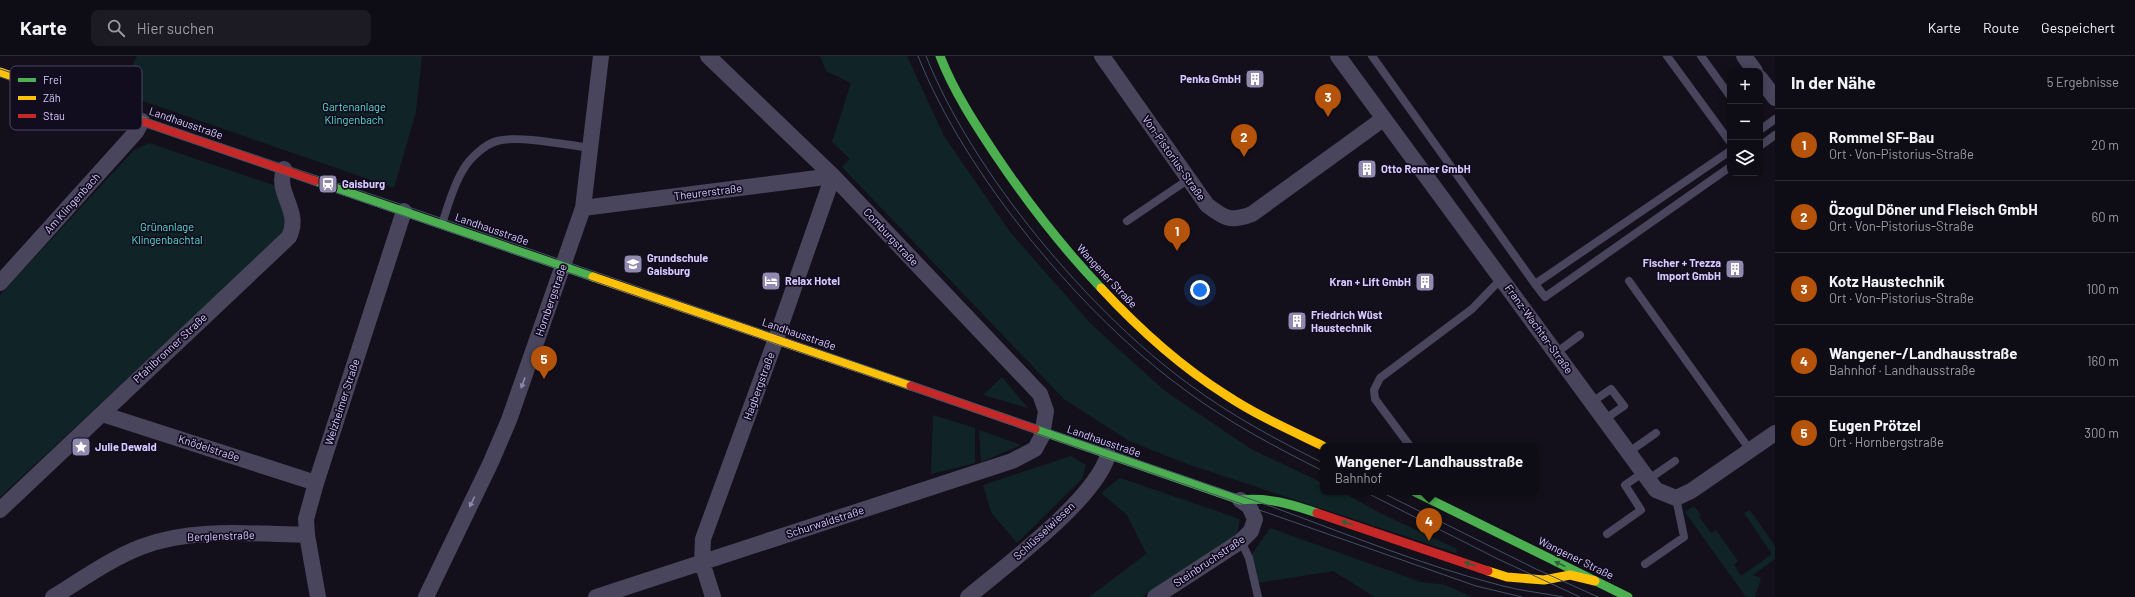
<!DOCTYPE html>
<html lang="de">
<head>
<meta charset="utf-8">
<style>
  body { margin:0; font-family:Barlow,sans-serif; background:#1c1a22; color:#f1f3f6 }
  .controls { position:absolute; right:12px; top:12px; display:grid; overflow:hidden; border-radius:8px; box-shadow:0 2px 10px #0003 }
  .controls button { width:36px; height:36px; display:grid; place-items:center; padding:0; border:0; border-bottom:1px solid #2e2c34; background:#0e0c14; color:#f1f3f6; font:20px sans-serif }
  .you { position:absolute; left:1200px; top:234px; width:14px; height:14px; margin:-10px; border:3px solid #fff; border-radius:50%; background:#1a73e8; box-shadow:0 0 0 6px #1a73e833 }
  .badge { display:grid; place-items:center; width:26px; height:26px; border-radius:50%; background:#b45309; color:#fff; font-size:13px; font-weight:700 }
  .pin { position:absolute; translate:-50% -33px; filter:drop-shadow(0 1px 2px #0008) }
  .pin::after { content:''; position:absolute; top:21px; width:14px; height:12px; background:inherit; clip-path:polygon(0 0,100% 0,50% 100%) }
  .popup { position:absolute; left:1320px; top:387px; width:218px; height:52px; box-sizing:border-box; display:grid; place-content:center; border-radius:8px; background:#0e0c14; filter:drop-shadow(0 1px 3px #0005); font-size:13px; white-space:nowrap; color:#9b9ba0 }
  .popup b { font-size:15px; color:#f1f3f6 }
  .popup::after { content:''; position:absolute; left:50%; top:100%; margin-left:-8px; border:8px solid transparent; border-top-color:#0e0c14 }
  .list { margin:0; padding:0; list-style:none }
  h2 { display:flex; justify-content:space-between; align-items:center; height:52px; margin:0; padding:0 16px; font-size:17px }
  h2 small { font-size:13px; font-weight:400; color:#9b9ba0 }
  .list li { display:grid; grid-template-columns:26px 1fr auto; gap:12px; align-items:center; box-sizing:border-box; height:72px; padding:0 16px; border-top:1px solid #2e2c34 }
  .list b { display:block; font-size:15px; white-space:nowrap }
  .list p { margin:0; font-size:13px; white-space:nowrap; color:#9b9ba0 }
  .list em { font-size:13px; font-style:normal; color:#9b9ba0 }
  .icon { flex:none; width:22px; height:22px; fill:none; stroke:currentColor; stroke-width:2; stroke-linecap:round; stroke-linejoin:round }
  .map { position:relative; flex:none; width:1775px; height:541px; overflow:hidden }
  header { display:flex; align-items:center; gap:24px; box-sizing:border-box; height:56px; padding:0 20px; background:#0e0c14; border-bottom:1px solid #2e2c34 }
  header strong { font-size:19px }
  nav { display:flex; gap:22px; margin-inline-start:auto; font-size:14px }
  .search { width:280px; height:36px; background:#1c1a22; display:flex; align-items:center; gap:10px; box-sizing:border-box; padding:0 14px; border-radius:8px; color:#9b9ba0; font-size:15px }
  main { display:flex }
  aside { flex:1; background:#0e0c14 }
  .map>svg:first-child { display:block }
  .green { fill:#102427 }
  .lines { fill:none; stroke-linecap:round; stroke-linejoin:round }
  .lane { stroke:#49455c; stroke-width:8 }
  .street { stroke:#49455c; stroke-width:16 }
  .fast { stroke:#4caf50; stroke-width:9 }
  .slow { stroke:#ffc107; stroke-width:9 }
  .jam { stroke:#c62828; stroke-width:9 }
  .tram { stroke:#425166; stroke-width:1 }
  .oneway { fill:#9088ae }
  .oneway2 { fill:#2f5e38 }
  .labels { text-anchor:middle; stroke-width:3.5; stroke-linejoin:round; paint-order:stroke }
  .poi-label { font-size:11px; font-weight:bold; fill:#d7caff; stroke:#120c1f; text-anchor:start }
  .park-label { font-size:11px; fill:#55e0ce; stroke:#120c1f }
  .street-label { font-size:11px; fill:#d7caff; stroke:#120c1f }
  .key { fill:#120c1f; stroke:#4d4562; stroke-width:1 }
  .key-label { font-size:11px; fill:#d7caff }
</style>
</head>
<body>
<header>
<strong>Karte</strong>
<div class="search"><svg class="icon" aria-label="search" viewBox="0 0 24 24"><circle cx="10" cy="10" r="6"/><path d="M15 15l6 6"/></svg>Hier suchen</div>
<nav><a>Karte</a><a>Route</a><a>Gespeichert</a></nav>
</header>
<main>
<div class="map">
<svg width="1775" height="541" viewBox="0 0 1775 541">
  <rect width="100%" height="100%" fill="#13101b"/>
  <!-- green -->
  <path class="green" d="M137,0H422L416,56L394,132L120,37Z
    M820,0H907L944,80L1010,176L1091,268L1165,335L1251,393L1323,427V436H1342L1382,458L1457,493L1456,497L1187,408L1129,385L1064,343L842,111L850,103L832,86L851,27L826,15Z
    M149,87L285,133L294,147L282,179L0,441V239L134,94Z
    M1002,321L1028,352L983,339Z
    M933,359L975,372V407L931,418Z
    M979,374L1021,389L981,406Z
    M1071,400L1086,409L1082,423L1017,487L991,456L983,429Z
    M1120,422L1240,463L1237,479L1142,541H1089L1146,498L1153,511L1127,459L1101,437Z
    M1694,450L1701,459L1699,461L1711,477L1716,474L1738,505L1734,509L1741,520L1772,498L1744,457L1750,454L1775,490V503L1753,519L1761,522L1755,541H1746L1685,456Z
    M1270,472L1421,526L1445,529L1472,541H1375L1333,515L1258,527L1251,500Z"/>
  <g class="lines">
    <!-- lane -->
    <path class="lane" d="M1372,0L1535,228L1730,95
      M1667,0L1730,86
      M1701,0L1730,40
      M1760,74L1775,63
      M1760,90L1775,79
      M1127,165L1189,123
      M442,168C448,150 453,130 463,114C469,103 485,88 497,85C520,79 567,89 591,92
      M1629,225L1750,394
      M1535,228L1545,241L1730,111
      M1556,297L1580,279
      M1592,346L1611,333L1624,350L1605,363
      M1410,390L1375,343L1374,334L1380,322L1472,253L1501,223
      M1629,396L1656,377
      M1649,423L1675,405
      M1607,478L1641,454L1625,429L1644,416
      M1241,485L1249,502L1258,541
      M1645,508L1684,481L1676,442"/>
    <!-- street -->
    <path class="street" d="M1102,0L1207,149C1225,163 1231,166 1252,158L1383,63
      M1338,0L1656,434L1676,442L1691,435L1775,377
      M1744,0L1755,15
      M1760,22L1775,42
      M583,152L833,120L777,280L703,483L702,506L713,541
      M0,227L136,76L142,65
      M102,358L316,427
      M0,454L289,181C302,154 275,139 284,113
      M53,541C81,524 110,503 141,491C192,471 253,478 307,479
      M318,541L307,479L306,463L316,427L404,155
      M426,541L491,406L509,364L583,152L601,0
      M596,541L1012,405L1035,393L1042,380L1046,355L1040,338L833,120L708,0
      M968,541C1005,510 1095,444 1108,399
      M1155,541L1241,485L1251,475L1255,463L1249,450L1240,444"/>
    <!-- fast -->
    <path class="fast" d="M940,0C954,36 975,68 997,101C1028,147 1062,191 1101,232
      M315,125L593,221
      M1035,373L1240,444C1269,441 1290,448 1317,457
      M1415,436L1628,541"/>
    <!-- slow -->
    <path class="slow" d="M0,16L145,66
      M593,221L911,330
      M1101,232C1138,272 1180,310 1226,339C1256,359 1290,374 1323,390
      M1488,515L1507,521L1544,524L1570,519L1595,525"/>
    <!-- jam -->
    <path class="jam" d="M145,66L315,125
      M911,330L1035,373
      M1317,457L1488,515"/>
    <!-- tram -->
    <path class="tram" d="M918,0C965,119 1082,259 1185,334C1228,366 1275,391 1323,415
      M926,0C972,116 1089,256 1190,329C1232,360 1277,384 1323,407
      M0,13L397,147L1270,450C1347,478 1424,510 1503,530C1522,535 1543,537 1563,541
      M0,21L1268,457L1476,530L1522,541
      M1365,436L1498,503L1580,541
      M1381,436L1536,513L1598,541"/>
  </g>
  <!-- one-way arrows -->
  <defs><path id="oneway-solid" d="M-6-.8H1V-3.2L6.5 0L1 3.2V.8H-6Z"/></defs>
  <g class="oneway">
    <use href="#oneway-solid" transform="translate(523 327) rotate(110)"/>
    <use href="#oneway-solid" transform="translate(472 446) rotate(116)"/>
  </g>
  <g class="oneway2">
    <use href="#oneway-solid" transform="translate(1347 467) rotate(-162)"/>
    <use href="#oneway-solid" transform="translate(1470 508) rotate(-161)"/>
    <use href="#oneway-solid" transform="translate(1560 508) rotate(-154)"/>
  </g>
  <!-- icons -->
  <defs>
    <g id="building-square" transform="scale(1)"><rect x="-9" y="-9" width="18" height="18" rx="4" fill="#9289af" stroke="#120c1f"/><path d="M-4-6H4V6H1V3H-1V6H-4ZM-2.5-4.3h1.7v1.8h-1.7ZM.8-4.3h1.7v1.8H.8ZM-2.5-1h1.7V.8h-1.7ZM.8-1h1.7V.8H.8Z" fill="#fff"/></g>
    <g id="station-square" transform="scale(1)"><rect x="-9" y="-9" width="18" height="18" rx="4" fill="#9289af" stroke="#120c1f"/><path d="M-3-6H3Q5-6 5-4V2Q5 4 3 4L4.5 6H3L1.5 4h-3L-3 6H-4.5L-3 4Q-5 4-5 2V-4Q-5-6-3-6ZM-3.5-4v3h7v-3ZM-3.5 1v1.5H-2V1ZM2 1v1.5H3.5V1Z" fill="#fff"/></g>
    <g id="school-square" transform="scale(1)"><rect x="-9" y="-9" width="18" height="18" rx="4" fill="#9289af" stroke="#120c1f"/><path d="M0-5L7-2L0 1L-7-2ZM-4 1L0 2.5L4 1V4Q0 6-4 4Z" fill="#fff"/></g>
    <g id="hotel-square" transform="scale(1)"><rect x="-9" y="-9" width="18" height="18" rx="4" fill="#9289af" stroke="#120c1f"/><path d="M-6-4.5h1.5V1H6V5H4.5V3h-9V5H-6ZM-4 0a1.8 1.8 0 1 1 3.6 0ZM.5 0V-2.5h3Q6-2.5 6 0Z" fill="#fff"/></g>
    <g id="sight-square" transform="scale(1)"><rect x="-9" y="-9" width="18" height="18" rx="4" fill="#9289af" stroke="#120c1f"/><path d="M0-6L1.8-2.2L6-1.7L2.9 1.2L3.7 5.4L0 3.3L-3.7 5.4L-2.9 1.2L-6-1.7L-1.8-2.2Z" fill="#fff"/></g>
  </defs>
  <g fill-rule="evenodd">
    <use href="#building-square" x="1255" y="23"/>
    <use href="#building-square" x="1367" y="113"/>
    <use href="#station-square" x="328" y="128"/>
    <use href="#school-square" x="633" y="208"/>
    <use href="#building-square" x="1735" y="213"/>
    <use href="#hotel-square" x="771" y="225"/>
    <use href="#building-square" x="1425" y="226"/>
    <use href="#building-square" x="1297" y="265"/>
    <use href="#sight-square" x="81" y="391"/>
  </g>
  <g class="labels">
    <!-- poi labels -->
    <g class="poi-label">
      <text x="1241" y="27" text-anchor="end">Penka GmbH</text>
      <text x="1381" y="117">Otto Renner GmbH</text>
      <text x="342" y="132">Gaisburg</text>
      <text x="647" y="206">Grundschule<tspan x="647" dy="13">Gaisburg</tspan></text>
      <text x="1721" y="211" text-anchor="end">Fischer + Trezza<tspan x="1721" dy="13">Import GmbH</tspan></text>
      <text x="785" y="229">Relax Hotel</text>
      <text x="1411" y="230" text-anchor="end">Kran + Lift GmbH</text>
      <text x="1311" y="263">Friedrich Wüst<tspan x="1311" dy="13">Haustechnik</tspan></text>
      <text x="95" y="395">Julie Dewald</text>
    </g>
    <!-- park labels -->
    <g class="park-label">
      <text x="354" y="55">Gartenanlage<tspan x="354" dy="13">Klingenbach</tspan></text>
      <text x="167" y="175">Grünanlage<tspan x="167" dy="13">Klingenbachtal</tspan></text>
    </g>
    <!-- street labels -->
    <g class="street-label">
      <text transform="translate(186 67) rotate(19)" y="4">Landhausstraße</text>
      <text transform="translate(1174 102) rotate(55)" y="4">Von-Pistorius-Straße</text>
      <text transform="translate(708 136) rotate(-7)" y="4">Theurerstraße</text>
      <text transform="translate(72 147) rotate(-48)" y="4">Am Klingenbach</text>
      <text transform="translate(492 173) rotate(19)" y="4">Landhausstraße</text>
      <text transform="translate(891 181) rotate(47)" y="4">Comburgstraße</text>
      <text transform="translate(1107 220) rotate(47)" y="4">Wangener Straße</text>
      <text transform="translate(551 244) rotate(-71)" y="4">Hornbergstraße</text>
      <text transform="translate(1539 273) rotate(54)" y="4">Franz-Wachter-Straße</text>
      <text transform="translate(799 278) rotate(19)" y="4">Landhausstraße</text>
      <text transform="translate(170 292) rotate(-43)" y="4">Pfahlbronner Straße</text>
      <text transform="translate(759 330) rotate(-70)" y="4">Hagbergstraße</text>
      <text transform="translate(342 346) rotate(-72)" y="4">Welzheimer Straße</text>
      <text transform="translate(1104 385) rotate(19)" y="4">Landhausstraße</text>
      <text transform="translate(209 392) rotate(18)" y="4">Knödelstraße</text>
      <text transform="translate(825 466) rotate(-18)" y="4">Schurwaldstraße</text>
      <text transform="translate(1044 475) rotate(-43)" y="4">Schlüsselwiesen</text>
      <text transform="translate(221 480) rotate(-2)" y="4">Berglenstraße</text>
      <text transform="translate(1576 502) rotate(26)" y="4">Wangener Straße</text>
      <text transform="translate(1209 505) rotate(-34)" y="4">Steinbruchstraße</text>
    </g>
  </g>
  <!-- legend -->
  <rect x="10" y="10" width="132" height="64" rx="6" class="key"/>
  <rect x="18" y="22" width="18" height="4" fill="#4caf50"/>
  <rect x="18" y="40" width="18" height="4" fill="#ffc107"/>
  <rect x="18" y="58" width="18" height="4" fill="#c62828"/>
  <g class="key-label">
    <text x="43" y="28">Frei</text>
    <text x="43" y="46">Zäh</text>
    <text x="43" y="64">Stau</text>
  </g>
</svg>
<div class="controls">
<button>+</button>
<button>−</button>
<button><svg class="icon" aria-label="layers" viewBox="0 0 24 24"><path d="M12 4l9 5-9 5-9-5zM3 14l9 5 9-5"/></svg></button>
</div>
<div class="you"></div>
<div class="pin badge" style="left:1177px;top:195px">1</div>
<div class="pin badge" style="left:1244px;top:101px">2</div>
<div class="pin badge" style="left:1328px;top:61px">3</div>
<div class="pin badge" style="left:1429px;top:485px">4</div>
<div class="popup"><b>Wangener-/Landhausstraße</b>Bahnhof</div>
<div class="pin badge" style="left:544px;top:323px">5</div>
</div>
<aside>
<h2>In der Nähe<small>5 Ergebnisse</small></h2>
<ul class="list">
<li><span class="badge">1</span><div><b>Rommel SF-Bau</b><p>Ort · Von-Pistorius-Straße</p></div><em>20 m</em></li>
<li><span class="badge">2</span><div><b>Özogul Döner und Fleisch GmbH</b><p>Ort · Von-Pistorius-Straße</p></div><em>60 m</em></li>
<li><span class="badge">3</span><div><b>Kotz Haustechnik</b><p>Ort · Von-Pistorius-Straße</p></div><em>100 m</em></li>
<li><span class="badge">4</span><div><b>Wangener-/Landhausstraße</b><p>Bahnhof · Landhausstraße</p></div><em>160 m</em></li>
<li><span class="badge">5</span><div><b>Eugen Prötzel</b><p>Ort · Hornbergstraße</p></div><em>300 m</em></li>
</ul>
</aside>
</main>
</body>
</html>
